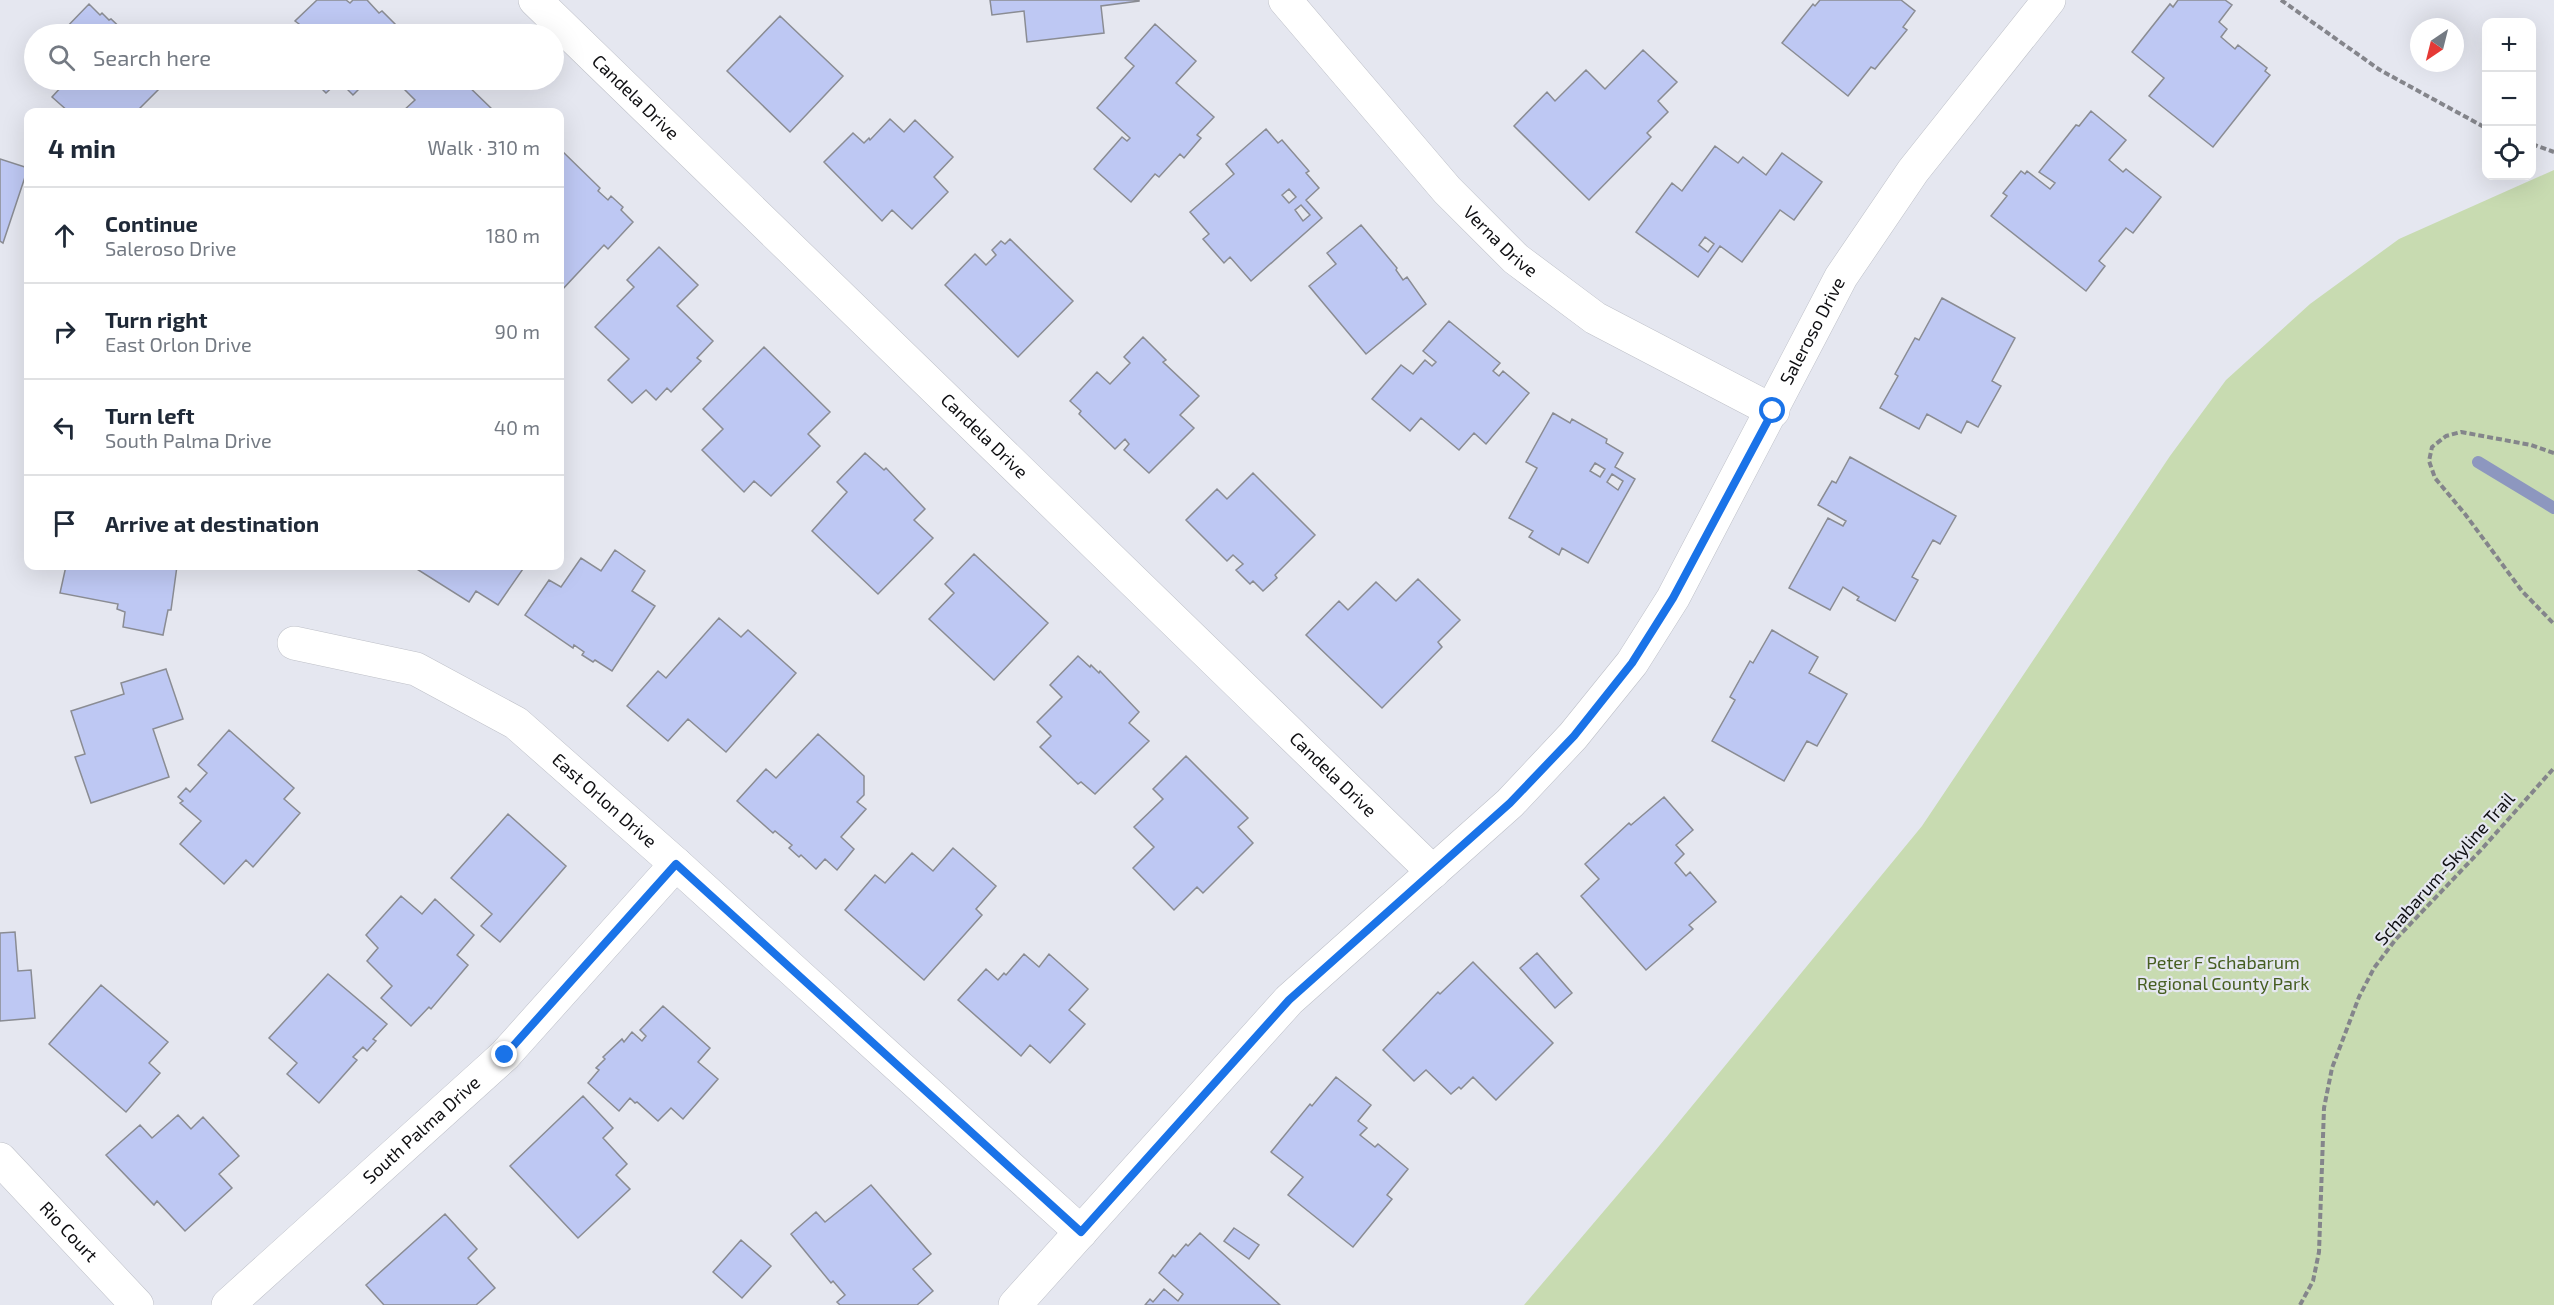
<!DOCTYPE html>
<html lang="en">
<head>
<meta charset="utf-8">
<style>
  body { margin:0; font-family:"Exo 2",sans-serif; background:#f2f2f3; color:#1f2937 }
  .controls { position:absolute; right:18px; top:18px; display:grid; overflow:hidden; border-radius:12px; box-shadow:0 6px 24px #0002 }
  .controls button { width:54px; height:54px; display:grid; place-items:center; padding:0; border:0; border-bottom:2px solid #e0e1e3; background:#fff; color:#1f2937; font:30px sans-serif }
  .compass { position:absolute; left:2410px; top:18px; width:54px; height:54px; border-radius:50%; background:#fff; box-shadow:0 6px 24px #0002; rotate:215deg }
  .stop { position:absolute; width:18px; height:18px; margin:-14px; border:4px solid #1a73e8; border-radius:50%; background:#fff }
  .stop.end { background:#1a73e8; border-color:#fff; box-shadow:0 2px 6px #0008 }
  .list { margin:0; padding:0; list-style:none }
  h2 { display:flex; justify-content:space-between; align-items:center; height:78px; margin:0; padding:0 24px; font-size:26px }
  h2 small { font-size:20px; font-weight:400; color:#747a83 }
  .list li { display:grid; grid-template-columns:39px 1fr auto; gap:18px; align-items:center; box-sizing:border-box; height:96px; padding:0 24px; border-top:2px solid #e0e1e3 }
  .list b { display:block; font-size:22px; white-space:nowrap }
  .list p { margin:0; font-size:20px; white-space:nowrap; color:#747a83 }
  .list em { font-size:20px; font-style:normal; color:#747a83 }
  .icon { flex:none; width:33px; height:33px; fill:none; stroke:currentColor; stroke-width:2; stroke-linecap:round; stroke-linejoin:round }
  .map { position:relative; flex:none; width:2554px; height:1305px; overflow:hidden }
  .search { position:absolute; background:#fff; box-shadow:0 6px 24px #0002; left:24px; top:24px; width:540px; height:66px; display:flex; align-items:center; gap:15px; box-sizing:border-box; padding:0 21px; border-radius:33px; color:#747a83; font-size:22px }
  .panel { position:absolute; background:#fff; box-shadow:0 6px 24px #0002; left:24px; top:108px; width:540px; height:462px; border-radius:12px }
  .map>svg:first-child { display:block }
  .green { fill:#c8dbb1 }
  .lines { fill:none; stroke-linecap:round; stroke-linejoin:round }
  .stream { stroke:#8d97bf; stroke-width:12 }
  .building { fill:#bec8f3; stroke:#8a8c93; stroke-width:1.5; fill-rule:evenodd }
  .minor-casing { stroke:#bec0c8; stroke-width:34 }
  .path { stroke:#84858b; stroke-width:4; stroke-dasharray:6 3; stroke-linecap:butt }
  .minor { stroke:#fff; stroke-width:33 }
  .route { stroke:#1a73e8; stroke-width:8 }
  .labels { text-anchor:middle; stroke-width:4.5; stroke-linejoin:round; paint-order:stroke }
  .street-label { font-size:18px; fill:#0f0f12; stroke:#e5e7f0 }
  .park-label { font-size:18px; fill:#465e21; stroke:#e5e7f0 }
</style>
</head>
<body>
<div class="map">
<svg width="2554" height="1305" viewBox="0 0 2554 1305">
  <rect width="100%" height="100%" fill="#e5e7f0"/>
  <!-- green -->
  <path class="green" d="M2554,170V1305H1524L1655,1151L1922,826L2170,456L2226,380L2310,304L2399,239Z"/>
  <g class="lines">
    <!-- stream -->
    <path class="stream" d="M2478,462L2554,508"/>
  </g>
  <!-- building -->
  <path class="building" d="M317,0H346L350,3L353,0H367L379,13L382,11L402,31L403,34H288L299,24L295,21Z
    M990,0H1139V1L1101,6L1104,33L1027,42L1024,11L992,15Z
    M1820,0H1901L1915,11L1903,27L1907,30L1875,69L1871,67L1848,96L1782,43L1813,4L1815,6Z
    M2178,0H2225L2232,5L2219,22L2227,29L2221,37L2235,49L2238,45L2267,68L2265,71L2270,75L2213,147L2149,96L2164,78L2132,52L2170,4L2173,7Z
    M89,4L100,15L102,13L109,20L111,19L127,34H63L61,33Z
    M780,16L843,76L790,132L727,71Z
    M1155,24L1196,61L1176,83L1214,117L1197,135L1201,138L1184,158L1180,154L1159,177L1155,174L1131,202L1094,169L1122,137L1127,141L1130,138L1097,108L1134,66L1125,58Z
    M1643,50L1677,82L1658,101L1668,112L1647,133L1651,137L1589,200L1514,126L1547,92L1555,101L1586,70L1605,89Z
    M58,80H151L160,88L136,112H69L52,97L63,85Z
    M313,80H368L353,95L339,81L326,93Z
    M415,80H462L495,112H402L415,100L405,90Z
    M2091,111L2126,140L2109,160L2123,172L2126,169L2161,197L2133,233L2126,228L2099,261L2105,266L2086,291L1991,216L2007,196L2003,193L2021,171L2025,174L2027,171L2050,189L2055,183L2039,172L2076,125L2079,126Z
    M890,119L904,132L915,120L953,157L934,177L948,192L912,229L892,210L882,221L824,162L853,133L864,143L869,138L870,140Z
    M1266,129L1278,143L1282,140L1309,171L1306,173L1319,188L1306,200L1322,218L1251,281L1230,257L1224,263L1203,239L1209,234L1190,212L1234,174L1226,164ZM1289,189L1296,197L1289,203L1282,195ZM1301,205L1310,215L1303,221L1295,210Z
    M1715,146L1738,163L1743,157L1766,175L1782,153L1822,182L1794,220L1780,210L1742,262L1720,246L1698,277L1636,232L1672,183L1682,191ZM1705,237L1714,244L1708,252L1699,245Z
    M560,149L600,188L598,191L608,200L611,196L623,207L621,210L633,222L608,249L604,245L560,292Z
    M0,159L28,168L3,243L0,241Z
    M1361,225L1397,268L1396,270L1403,280L1407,277L1426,304L1366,354L1309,286L1336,264L1327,253Z
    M1010,239L1073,301L1018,357L945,285L975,254L986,265L996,255L992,250L1001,241L1005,244Z
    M659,247L698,285L677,306L713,341L697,358L701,361L671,392L667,388L656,400L646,390L632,403L608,380L629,359L595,327L634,287L627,280Z
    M1942,298L2015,338L1992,381L2001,386L1978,427L1967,421L1961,433L1927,414L1919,429L1880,408L1898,376L1895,374L1915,338L1919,340Z
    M1449,321L1500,363L1493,371L1499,376L1503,371L1529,393L1486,444L1474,433L1459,450L1421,418L1410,431L1372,399L1401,365L1413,374L1425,360L1432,366L1436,362L1423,351Z
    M1143,337L1166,360L1163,362L1199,396L1180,415L1194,428L1149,473L1124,450L1129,444L1125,439L1115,449L1079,414L1081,411L1070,401L1097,372L1110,384L1130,363L1124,357Z
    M764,347L830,412L808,434L820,446L771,496L754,481L744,492L702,450L723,429L703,409Z
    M1553,413L1570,423L1572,419L1607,439L1606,443L1623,453L1615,467L1635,479L1588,563L1562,548L1559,555L1529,537L1533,531L1509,518L1537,468L1526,462ZM1595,463L1605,469L1600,477L1590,471ZM1612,474L1623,481L1618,490L1607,482Z
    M865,453L884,470L886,468L925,509L914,520L933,538L878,594L812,531L847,492L837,482Z
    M1850,457L1956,516L1940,544L1933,540L1912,577L1918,580L1895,621L1857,600L1859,597L1843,587L1830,610L1789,588L1828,518L1843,526L1846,521L1818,505L1832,481L1836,483Z
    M1253,473L1315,535L1275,575L1277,578L1263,591L1253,581L1250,584L1236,570L1243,564L1233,555L1227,561L1186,520L1217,489L1227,499Z
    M615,550L645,571L632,591L655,606L612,671L595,660L593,662L582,655L584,652L574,645L573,648L525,615L549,580L561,587L581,558L601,571Z
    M974,554L1048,623L994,680L929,619L954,593L945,584Z
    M66,566H177L171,610H168L163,635L123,627L125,612L117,609L118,604L60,593Z
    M412,566H525L498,605L476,591L469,602Z
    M1418,579L1460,620L1438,642L1442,647L1382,708L1306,635L1339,601L1348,610L1376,582L1396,601Z
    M719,618L741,637L748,630L796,673L726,752L688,719L668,741L627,706L658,671L666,678Z
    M1772,630L1818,657L1809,673L1847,694L1817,746L1807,741L1784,781L1712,741L1735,700L1730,697L1750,661L1753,663Z
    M1078,656L1090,667L1091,665L1099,673L1100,671L1139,712L1129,723L1149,741L1095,794L1081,782L1078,784L1040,747L1051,736L1037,722L1062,697L1050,685Z
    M166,669L183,719L153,729L169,777L91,803L75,757L85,754L71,711L124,694L121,683Z
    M229,730L294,788L284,799L300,813L253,867L246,860L224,884L180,844L201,821L180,803L183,801L178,797L186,788L190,792L207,773L198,765Z
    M818,734L864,776V795L857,802L866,809L841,837L854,849L837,870L825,859L816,869L801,855L799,857L789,848L792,845L775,831L773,833L737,801L766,769L776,778Z
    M1186,756L1248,818L1238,827L1253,843L1203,893L1197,887L1174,910L1133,868L1154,847L1134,827L1163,799L1153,789Z
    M1664,797L1693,830L1676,845L1684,854L1675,863L1686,876L1690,872L1716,902L1689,925L1693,929L1646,970L1581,896L1599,879L1585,864L1629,823L1631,825Z
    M508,814L566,866L500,942L481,926L492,914L451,878Z
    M953,848L996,886L976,909L982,915L924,980L845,910L875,875L885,883L912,853L933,871Z
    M401,896L422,914L435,899L474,935L457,955L468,965L431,1009L429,1007L411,1026L381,998L392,986L367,961L378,948L366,935Z
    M15,932L18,971L31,970L35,1018L0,1021V933Z
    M1537,953L1572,993L1555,1008L1520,968Z
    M1024,954L1039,967L1049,954L1088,989L1069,1010L1085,1024L1050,1063L1030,1045L1021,1056L958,1000L986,969L998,980L1004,973L1006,975Z
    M1473,962L1553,1043L1496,1100L1473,1077L1461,1089L1459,1087L1451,1094L1426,1070L1414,1081L1383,1050L1438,992L1440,994Z
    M328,974L387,1024L373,1039L376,1041L367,1051L363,1047L353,1057L357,1060L319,1103L287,1074L297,1063L269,1038Z
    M101,985L168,1042L149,1063L160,1073L126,1112L49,1044Z
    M663,1006L710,1048L698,1062L718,1079L683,1119L671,1108L658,1121L637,1102L635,1103L630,1098L619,1111L588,1083L599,1070L596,1068L605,1059L603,1057L622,1039L624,1042L632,1032L642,1041L646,1036L640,1030Z
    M1336,1077L1371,1105L1358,1121L1367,1128L1360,1135L1375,1147L1378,1144L1408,1169L1387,1195L1392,1199L1353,1247L1288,1195L1303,1177L1271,1152L1310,1104L1312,1106Z
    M583,1096L613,1128L603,1138L627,1164L616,1175L630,1189L578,1238L510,1166Z
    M178,1115L191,1129L203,1117L239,1156L219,1174L232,1188L185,1231L157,1201L154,1205L106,1155L140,1125L152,1138Z
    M871,1185L931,1254L913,1269L933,1291L917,1305H840L837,1302L845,1295L833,1281L831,1283L791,1234L816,1212L825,1222Z
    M445,1214L477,1249L468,1258L495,1288L476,1305H384L366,1285Z
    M1234,1228L1259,1245L1249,1259L1224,1241Z
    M1200,1233L1280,1305H1145L1150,1299L1153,1302L1164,1289L1178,1301L1183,1294L1159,1273L1173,1255L1175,1257L1186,1244L1188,1246Z
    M741,1240L771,1266L742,1298L713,1272Z"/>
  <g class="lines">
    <!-- minor casing -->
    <g class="minor-casing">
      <g id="minor">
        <path id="s1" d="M535,0L1433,872"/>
        <path id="s2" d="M1285,0L1447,190L1516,259L1595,318L1773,411"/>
        <path id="s3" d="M294,643L416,669L516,723L676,864L1081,1232"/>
        <path id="s4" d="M0,1159L137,1305"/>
        <path id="s5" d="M228,1305L505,1055L676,864"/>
        <path id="s6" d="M1015,1305L1289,1000L1510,803L1573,736L1632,663L1673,598L1841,277L1913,171L2049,0"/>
      </g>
    </g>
    <!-- path -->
    <path class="path" d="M2281,0L2380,70L2486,128
      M2532,144L2554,152
      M2554,453L2531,445L2461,432L2446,436L2432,447L2429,461L2435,478L2465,514L2522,591L2554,624
      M2300,1305L2313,1281L2319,1252L2324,1108L2332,1068L2359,997L2374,968L2396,939L2480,851L2554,768"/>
    <!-- minor -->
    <use href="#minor" class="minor"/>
  </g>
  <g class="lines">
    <!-- route -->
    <path class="route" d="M505,1055L676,864L1081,1232L1289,1000L1510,803L1574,736L1632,663L1673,598L1773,411"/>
  </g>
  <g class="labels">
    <!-- street labels -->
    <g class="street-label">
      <text dy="6" stroke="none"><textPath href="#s1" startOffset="140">Candela Drive</textPath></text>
      <text dy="6" stroke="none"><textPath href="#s2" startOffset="324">Verna Drive</textPath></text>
      <text dy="6" stroke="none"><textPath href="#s6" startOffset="1270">Saleroso Drive</textPath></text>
      <text dy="6" stroke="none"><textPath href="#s1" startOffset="626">Candela Drive</textPath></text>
      <text dy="6" stroke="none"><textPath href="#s1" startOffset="1112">Candela Drive</textPath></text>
      <text dy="6" stroke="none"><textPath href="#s3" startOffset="356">East Orlon Drive</textPath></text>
      <text transform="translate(2445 869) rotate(-48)" y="6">Schabarum-Skyline Trail</text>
      <text dy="6" stroke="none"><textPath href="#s5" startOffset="261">South Palma Drive</textPath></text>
      <text dy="6" stroke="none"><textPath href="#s4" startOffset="100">Rio Court</textPath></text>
    </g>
    <!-- park labels -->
    <g class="park-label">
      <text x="2223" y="969">Peter F Schabarum<tspan x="2223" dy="21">Regional County Park</tspan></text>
    </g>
  </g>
</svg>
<div class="controls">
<button>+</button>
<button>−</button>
<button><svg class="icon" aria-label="locate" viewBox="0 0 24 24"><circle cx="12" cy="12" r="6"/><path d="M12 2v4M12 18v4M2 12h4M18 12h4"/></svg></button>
</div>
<svg class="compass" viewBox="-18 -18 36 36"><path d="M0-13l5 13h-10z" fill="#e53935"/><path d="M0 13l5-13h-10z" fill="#747a83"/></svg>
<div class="stop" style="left:1773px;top:411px"></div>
<div class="stop end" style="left:505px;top:1055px"></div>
<div class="search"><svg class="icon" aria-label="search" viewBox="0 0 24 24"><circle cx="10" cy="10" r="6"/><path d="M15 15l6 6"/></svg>Search here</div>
<section class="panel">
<h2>4 min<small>Walk · 310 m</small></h2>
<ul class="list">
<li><svg class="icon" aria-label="ahead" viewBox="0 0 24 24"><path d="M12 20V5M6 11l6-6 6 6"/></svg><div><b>Continue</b><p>Saleroso Drive</p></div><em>180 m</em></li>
<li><svg class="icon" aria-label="right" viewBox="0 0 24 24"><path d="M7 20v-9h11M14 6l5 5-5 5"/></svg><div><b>Turn right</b><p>East Orlon Drive</p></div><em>90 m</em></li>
<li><svg class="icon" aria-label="left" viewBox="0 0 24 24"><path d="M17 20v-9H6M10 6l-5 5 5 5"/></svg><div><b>Turn left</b><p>South Palma Drive</p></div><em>40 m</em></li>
<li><svg class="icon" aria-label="arrive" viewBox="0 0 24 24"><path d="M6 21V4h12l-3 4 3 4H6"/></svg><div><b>Arrive at destination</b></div></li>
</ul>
</section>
</div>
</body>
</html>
